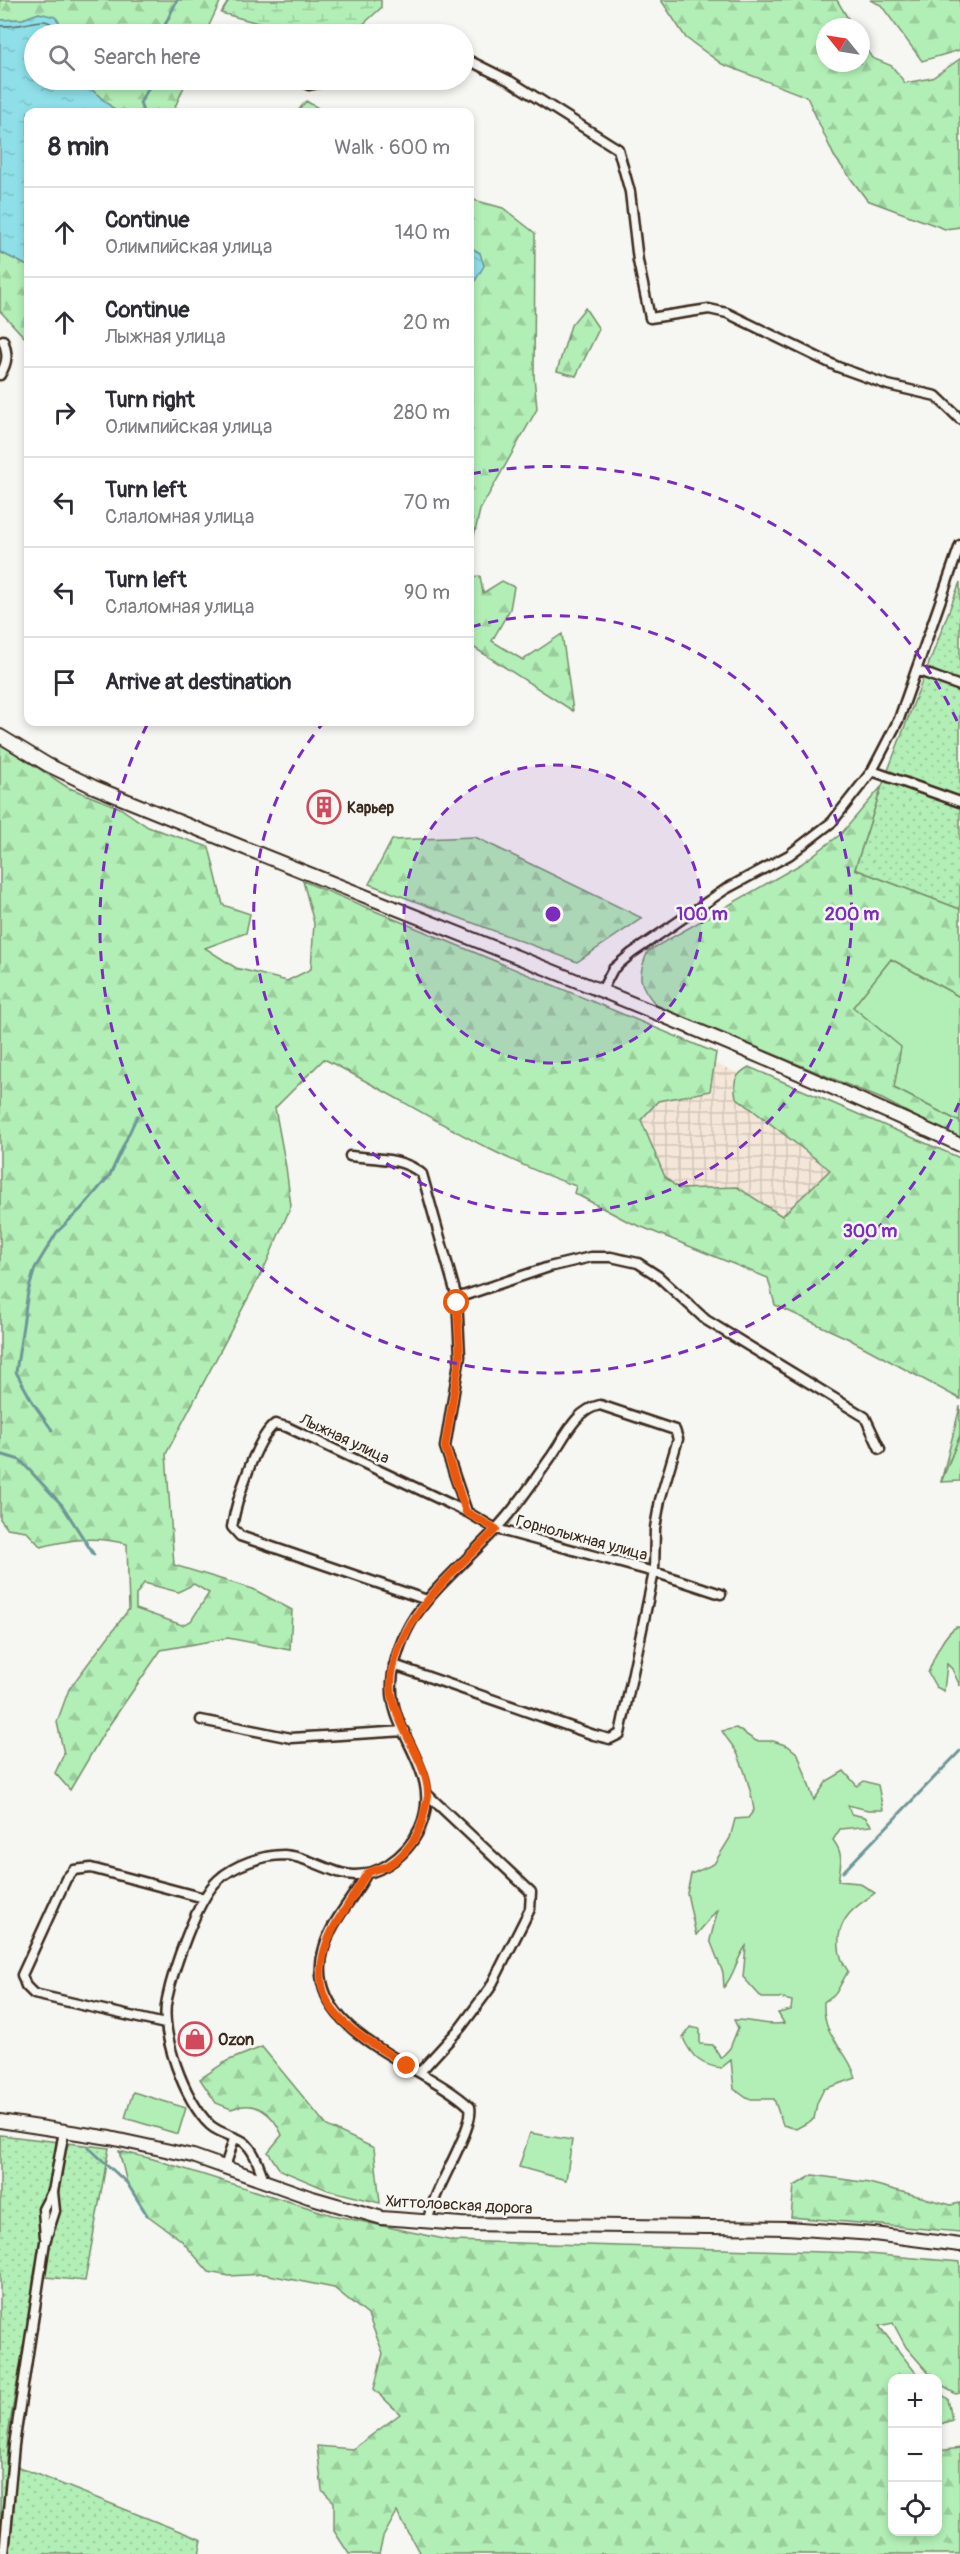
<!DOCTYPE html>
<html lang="en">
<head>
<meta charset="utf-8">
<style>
  body { margin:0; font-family:Pangolin,sans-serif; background:#f7f7f7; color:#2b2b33 }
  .controls { position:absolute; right:18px; bottom:18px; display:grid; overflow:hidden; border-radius:12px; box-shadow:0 3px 9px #0003 }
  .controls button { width:54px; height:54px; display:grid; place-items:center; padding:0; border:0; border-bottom:2px solid #e1e1e2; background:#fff; color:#2b2b33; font:30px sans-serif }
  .compass { position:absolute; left:816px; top:18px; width:54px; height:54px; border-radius:50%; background:#fff; box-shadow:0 3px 9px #0003; rotate:300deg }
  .stop { position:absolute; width:18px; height:18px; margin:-14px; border:4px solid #ea580c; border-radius:50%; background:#fff }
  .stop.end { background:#ea580c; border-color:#fff; box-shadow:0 2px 6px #0008 }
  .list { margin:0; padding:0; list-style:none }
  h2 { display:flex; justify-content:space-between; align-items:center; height:78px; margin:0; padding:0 24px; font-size:26px }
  h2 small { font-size:20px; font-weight:400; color:#7c7c81 }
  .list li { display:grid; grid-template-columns:39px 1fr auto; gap:18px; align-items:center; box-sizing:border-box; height:90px; padding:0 24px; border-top:2px solid #e1e1e2 }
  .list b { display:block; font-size:22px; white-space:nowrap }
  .list p { margin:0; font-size:20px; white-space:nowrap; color:#7c7c81 }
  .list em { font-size:20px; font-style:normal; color:#7c7c81 }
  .icon { flex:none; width:33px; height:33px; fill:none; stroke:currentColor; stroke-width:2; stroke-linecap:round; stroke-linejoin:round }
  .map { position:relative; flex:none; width:960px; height:2554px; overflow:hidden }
  .search { position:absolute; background:#fff; box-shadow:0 3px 9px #0003; left:24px; top:24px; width:450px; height:66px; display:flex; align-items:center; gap:15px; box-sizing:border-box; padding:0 21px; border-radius:33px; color:#7c7c81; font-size:22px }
  .panel { position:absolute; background:#fff; box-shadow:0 3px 9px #0003; left:24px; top:108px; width:450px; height:618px; border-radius:12px }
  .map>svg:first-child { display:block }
  .industrial { fill:url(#industrial-grid) }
  .grass { fill:#b2efb6; stroke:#768c6a; stroke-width:1.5 }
  .forest { fill:url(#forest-firs); stroke:#768c6a; stroke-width:1.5; fill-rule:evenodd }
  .wetland { fill:url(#wetland-marsh); stroke:#768c6a; stroke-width:1.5 }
  .garden { fill:url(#garden-dots); stroke:#768c6a; stroke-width:1.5 }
  .water { fill:url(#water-ripples); stroke:#6d9797; stroke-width:1.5 }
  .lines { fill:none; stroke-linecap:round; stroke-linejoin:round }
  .shore { stroke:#5c726f; stroke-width:1.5 }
  .stream { stroke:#6d9797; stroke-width:3 }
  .street-casing { stroke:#3b2a1e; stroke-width:13 }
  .secondary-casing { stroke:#3b2a1e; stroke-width:16 }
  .street { stroke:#f6f6f2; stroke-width:8 }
  .secondary { stroke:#f6f6f2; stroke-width:12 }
  .route { stroke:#ea580c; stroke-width:8 }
  .ring { fill:none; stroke:#7b2cbf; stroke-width:3; stroke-dasharray:10 8 }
  .labels { text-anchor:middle; stroke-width:5; stroke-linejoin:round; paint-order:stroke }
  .poi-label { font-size:16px; font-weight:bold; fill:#3b2a1e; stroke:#f6f6f2; text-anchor:start }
  .street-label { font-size:16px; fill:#3b2a1e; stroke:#f6f6f2 }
  .centre { fill:#7b2cbf; stroke:#f6f6f2; stroke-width:3 }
  .ring-label { font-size:18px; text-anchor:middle; font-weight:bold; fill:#7b2cbf; stroke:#f6f6f2; stroke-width:5; stroke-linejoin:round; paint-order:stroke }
</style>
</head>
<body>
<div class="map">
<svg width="960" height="2554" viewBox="0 0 960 2554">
  <defs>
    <pattern id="industrial-grid" width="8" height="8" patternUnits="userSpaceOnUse" patternTransform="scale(1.5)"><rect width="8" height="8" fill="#f4e7d9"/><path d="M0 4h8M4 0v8" fill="none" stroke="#d2c6ba"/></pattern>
    <pattern id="forest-firs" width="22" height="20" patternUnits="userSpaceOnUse" patternTransform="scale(1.5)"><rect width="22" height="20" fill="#b2efb6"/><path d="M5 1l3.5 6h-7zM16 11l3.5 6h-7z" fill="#9acd9c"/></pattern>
    <pattern id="wetland-marsh" width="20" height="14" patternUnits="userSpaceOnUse" patternTransform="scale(1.5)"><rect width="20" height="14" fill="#b2efb6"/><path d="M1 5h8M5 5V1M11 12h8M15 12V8" fill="none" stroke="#9acd9c"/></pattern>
    <pattern id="garden-dots" width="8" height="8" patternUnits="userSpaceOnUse" patternTransform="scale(1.5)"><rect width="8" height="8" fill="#b2efb6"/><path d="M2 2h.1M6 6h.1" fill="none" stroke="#9acd9c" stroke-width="1.8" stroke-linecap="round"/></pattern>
    <pattern id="water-ripples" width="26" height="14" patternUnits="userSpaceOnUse" patternTransform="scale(1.5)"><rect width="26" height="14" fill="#8edfe8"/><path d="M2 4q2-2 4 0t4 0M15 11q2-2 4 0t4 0" fill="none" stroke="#7bc0c7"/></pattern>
  </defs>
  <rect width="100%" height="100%" fill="#f6f6f2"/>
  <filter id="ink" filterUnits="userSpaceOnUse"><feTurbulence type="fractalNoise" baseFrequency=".0167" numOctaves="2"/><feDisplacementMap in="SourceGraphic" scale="12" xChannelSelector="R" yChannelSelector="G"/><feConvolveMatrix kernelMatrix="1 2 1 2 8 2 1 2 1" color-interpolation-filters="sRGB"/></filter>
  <g filter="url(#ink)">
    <!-- industrial -->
    <path class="industrial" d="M714,1063L738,1073L733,1085L736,1097L830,1170L782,1216L737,1187L679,1189L665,1177L641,1120L658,1101L710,1091Z"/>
    <!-- grass -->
    <path class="grass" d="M891,959L960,997V1122L894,1088L852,1007Z
      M960,1435V1481L941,1482Z
      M956,1627H960V1686L952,1669L947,1664L944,1691L936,1687L928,1673C934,1658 942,1636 956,1627Z
      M736,1728L756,1741H773L788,1746L798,1754L814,1800L827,1781L844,1771L857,1786L864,1781L878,1785L883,1810H868L848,1805L851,1814L865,1817L872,1826L840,1829L833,1840C844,1854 841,1864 838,1881L859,1883L875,1893C866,1900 852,1908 846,1918C835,1934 837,1956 848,1971L836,1993L824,2002C822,2038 847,2047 856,2078L824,2089L817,2103L814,2119L796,2129L783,2125L774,2099H748L734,2089L731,2060L721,2068C700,2065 692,2057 683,2038L690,2027L700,2029V2044L713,2045L721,2058L730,2048L738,2028L734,2020C751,2019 766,2027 784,2023L778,2013L791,2010L792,2001L780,1998H762L743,1977L746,1946C736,1959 735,1974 724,1987L723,1973L710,1940L718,1909L696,1935L687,1893L691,1874L714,1864L730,1838L735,1819L748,1818L754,1810C751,1791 746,1773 738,1755C734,1746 727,1740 722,1731Z
      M133,2092L186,2108L178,2134L125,2118Z
      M530,2133L572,2140L566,2180L519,2167Z"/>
    <!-- forest -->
    <path class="forest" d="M0,0H221L205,34H68L67,31L39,13L23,19L0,20Z
      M661,0H837L853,27H825V63H861V40L872,58L892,66L905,83L932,78L960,59V227L945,229L867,200L834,156L807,97L722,64L686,38Z
      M870,0H960V50L922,61L881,5Z
      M81,80H187L175,107L183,112H117Z
      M306,101L325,112H297Z
      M470,199L503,208L535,233L534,376L537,409L480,510L470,553V289L474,283L480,253L470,247Z
      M0,252L28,266V341L0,311Z
      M585,308L599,329L576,376L557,371L571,325Z
      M480,576L483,593L502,581L514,587L510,609L492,641L523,660L562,634L573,711L470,645V577Z
      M0,743L67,787L120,808L148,827L209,847L223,905L250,914L246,933L205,948L236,968L287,981L311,969L314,923L303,881L716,1053L710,1091L658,1101L641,1120L665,1177L679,1189L737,1187L782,1216L830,1170L736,1097C732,1081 736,1074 749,1067L960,1158V1399L847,1338L775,1305L768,1278L627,1221L574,1193L576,1186C487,1156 407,1101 324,1059L275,1108L286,1167L291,1206L266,1264L166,1454L174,1565L253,1589L292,1610L290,1650L228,1638L161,1650L103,1734L70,1790L55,1773L64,1754L57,1722L69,1689L129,1609L127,1544C97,1536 70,1539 41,1547L26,1531L7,1528L0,1519ZM144,1583L178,1592L194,1584L209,1593L191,1621L182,1625L136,1609V1595Z
      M882,786L855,869L960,909V997L891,959L853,1007L901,1047L894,1088L960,1122V1140L884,1100L656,1005C638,984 637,976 648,951L801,864L841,834Z
      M475,837L642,918L577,962L369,884L392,840Z
      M960,1406V1435L941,1482L960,1407Z
      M262,2047L327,2126L374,2148L380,2203L328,2190L280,2170L268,2152L282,2135C273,2113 255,2099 231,2109L216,2103L200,2079L227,2061Z
      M119,2151L153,2159L332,2215L453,2241L856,2253L960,2262V2393L956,2394L938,2384V2378H933L906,2347L893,2323L879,2326L920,2378H892V2532H938V2451L960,2448V2554H420L397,2512L383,2537L379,2554H349L334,2531V2502L322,2490L317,2446L353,2449L400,2414L374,2389L383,2353L368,2315L334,2288L264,2274L229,2276L209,2272L181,2240L147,2215L127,2183Z
      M813,2175L869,2183L951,2205L960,2203V2232L791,2217L794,2186Z
      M938,2392L948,2399L952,2420L938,2425Z"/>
    <!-- wetland -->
    <path class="wetland" d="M229,0H381V8L359,28L258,23L221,13Z"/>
    <!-- garden -->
    <path class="garden" d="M960,582V909L855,869L882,786Z
      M0,2135L109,2148L85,2281L36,2276L8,2434L6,2462L202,2540L199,2554H0Z"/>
    <!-- water -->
    <path class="water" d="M39,13L55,17L68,34H34V80H81L117,112H28V266L0,252V20L23,19Z
      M470,247L480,253L484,266L470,289Z"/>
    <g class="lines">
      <!-- shore -->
      <path class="shore" d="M0,26C8,26 17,26 24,24C44,20 48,17 62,34"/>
      <!-- stream -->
      <path class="stream" d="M164,34L165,25L177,0
        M143,112L140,103L151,84V80
        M52,1430L33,1403L16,1372L28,1292L35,1268L57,1232L81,1209L110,1175L137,1116
        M0,1454L20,1460L62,1505L94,1555
        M843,1872L960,1751
        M88,2147L127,2183L147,2215"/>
      <!-- street casing -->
      <g class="street-casing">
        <path id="street" d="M218,33L220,34
          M464,58L510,81L618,149L630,192L638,261L650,318L709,309L727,313L838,367L888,385L936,396L960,419
          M300,80L309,85L333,80
          M0,375C8,362 8,354 3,340
          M916,670L960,686
          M872,771L960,802
          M602,990L613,969L632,953L726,889L789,855L832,822L872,771L899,719L960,545
          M350,1156C374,1159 403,1157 422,1174L457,1298L460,1356L445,1447L467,1512
          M457,1298L549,1267L591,1257H611L638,1263L658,1276L706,1320L865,1417L880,1449
          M427,1600L240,1536L232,1527C236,1502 256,1438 275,1424L287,1427L467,1512L496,1529L654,1572L721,1594
          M201,1720L291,1738L405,1731
          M367,1873C354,1898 331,1921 324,1948C299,2033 423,2062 470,2107C475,2129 432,2191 428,2221
          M165,2024L34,1994L26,1986L22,1975L66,1879L74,1870L91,1868L204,1898
          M420,2072L461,2027L490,1988L530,1909L531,1892L428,1795
          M225,2167L234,2139
          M264,2180C259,2167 255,2151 244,2142C233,2135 220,2134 210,2125C185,2102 159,2032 167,1999C173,1970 197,1899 218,1880C234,1865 263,1855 284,1855C304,1856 323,1868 341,1873C374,1882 407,1856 420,1828C445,1771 388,1735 392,1683C393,1661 403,1634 415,1616C437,1585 467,1560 493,1532C516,1508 534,1481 553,1454C566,1435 576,1410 600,1405L675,1430L678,1439L660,1500L655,1528L654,1572L620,1734L610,1739L594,1735L394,1665
          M45,2237L43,2209L52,2192
          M4,2554L14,2445L45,2242L55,2211L53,2192L64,2131"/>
      </g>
      <!-- secondary casing -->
      <g class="secondary-casing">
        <path id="secondary" d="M0,736L48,765L94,787C383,906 676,1014 960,1145
          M0,2121L110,2138L193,2156L309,2197L382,2218L461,2224L786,2228L874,2234L960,2245"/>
      </g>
      <!-- street -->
      <use href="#street" class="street"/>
      <!-- secondary -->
      <use href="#secondary" class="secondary"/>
    </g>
  </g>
  <g class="lines" filter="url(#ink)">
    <!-- route -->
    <path class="route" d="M407,2066C384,2050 355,2036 337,2015C309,1984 322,1942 344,1911C349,1904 364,1876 368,1873C374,1869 383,1869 389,1865C405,1855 419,1836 423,1818C424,1811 427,1803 428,1796C429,1773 412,1748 403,1727C397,1713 391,1699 391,1684C394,1619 455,1572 496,1529L466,1512L445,1447L460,1356L457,1303"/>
  </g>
  <!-- distance rings -->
  <circle cx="553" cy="914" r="149" fill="#7b2cbf" fill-opacity=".12"/>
  <g class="ring">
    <circle cx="553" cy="914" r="149"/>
    <path d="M471 627A299 299 0 1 1 324 722"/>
    <path d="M959 1103A448 448 0 1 1 147 725M471 474A448 448 0 0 1 959 725"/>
  </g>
  <!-- icons -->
  <defs>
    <g id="building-ring" transform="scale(1.725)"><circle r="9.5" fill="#f6f6f2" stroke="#d1495b" stroke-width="1.5"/><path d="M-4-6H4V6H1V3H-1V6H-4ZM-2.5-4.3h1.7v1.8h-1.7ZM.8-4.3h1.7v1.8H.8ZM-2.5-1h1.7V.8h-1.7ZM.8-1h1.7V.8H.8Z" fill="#d1495b"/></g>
    <g id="shop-ring" transform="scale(1.725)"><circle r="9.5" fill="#f6f6f2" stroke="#d1495b" stroke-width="1.5"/><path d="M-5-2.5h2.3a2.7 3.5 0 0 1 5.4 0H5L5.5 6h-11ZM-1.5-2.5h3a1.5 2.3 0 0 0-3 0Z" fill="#d1495b"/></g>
  </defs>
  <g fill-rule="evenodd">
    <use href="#building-ring" x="324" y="807"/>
    <use href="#shop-ring" x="195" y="2039"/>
  </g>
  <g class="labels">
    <!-- poi labels -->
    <g class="poi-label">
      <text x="347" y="813">Карьер</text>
      <text x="218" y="2045">Ozon</text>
    </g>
    <!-- street labels -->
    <g class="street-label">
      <text transform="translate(345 1438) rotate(25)" y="6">Лыжная улица</text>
      <text transform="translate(582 1537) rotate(15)" y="6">Горнолыжная улица</text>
      <text transform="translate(459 2204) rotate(3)" y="6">Хиттоловская дорога</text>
    </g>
  </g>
  <circle cx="553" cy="914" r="9" class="centre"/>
  <g class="ring-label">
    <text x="702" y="920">100 m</text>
    <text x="852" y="920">200 m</text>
    <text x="870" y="1237">300 m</text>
  </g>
</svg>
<div class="controls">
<button>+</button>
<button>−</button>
<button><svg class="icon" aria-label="locate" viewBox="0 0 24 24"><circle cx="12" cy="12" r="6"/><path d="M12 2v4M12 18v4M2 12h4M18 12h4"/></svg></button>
</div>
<svg class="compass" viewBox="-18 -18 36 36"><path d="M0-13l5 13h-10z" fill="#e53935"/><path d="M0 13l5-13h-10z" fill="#7c7c81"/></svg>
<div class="stop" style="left:457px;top:1303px"></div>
<div class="stop end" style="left:407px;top:2066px"></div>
<div class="search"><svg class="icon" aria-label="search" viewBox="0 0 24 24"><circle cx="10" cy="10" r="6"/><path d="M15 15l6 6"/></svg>Search here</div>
<section class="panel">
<h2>8 min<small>Walk · 600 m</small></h2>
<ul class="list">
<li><svg class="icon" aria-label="ahead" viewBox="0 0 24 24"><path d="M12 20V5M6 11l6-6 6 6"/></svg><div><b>Continue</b><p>Олимпийская улица</p></div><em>140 m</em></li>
<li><svg class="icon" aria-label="ahead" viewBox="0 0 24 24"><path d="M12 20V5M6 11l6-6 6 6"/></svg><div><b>Continue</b><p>Лыжная улица</p></div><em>20 m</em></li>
<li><svg class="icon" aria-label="right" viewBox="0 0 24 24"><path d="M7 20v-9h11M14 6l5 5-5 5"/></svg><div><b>Turn right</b><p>Олимпийская улица</p></div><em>280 m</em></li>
<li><svg class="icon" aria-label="left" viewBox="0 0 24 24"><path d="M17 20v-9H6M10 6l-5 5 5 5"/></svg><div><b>Turn left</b><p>Слаломная улица</p></div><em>70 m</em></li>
<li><svg class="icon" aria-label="left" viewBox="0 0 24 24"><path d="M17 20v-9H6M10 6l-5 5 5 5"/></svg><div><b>Turn left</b><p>Слаломная улица</p></div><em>90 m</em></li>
<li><svg class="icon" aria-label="arrive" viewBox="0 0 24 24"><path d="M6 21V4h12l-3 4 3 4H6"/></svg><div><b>Arrive at destination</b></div></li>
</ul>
</section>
</div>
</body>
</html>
